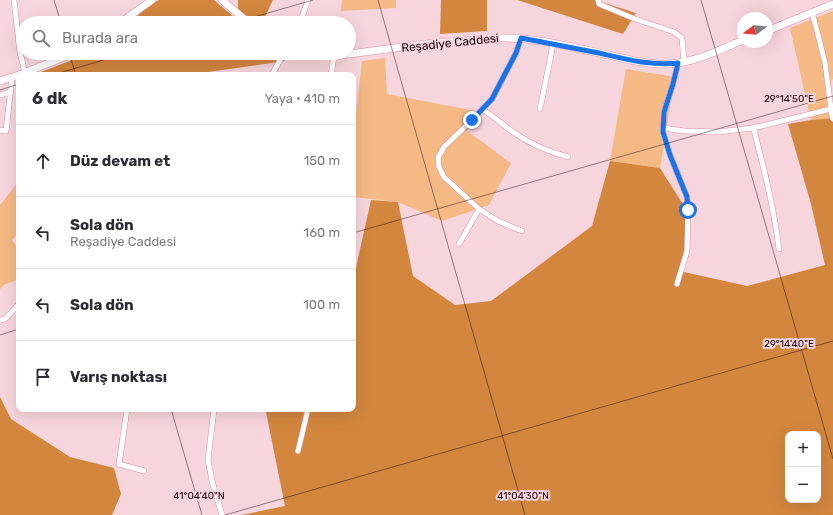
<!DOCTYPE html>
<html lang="tr">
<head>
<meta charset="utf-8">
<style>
  body { margin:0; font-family:Rubik,sans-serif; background:#f2f2f3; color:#2b2b33 }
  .controls { position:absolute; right:12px; bottom:12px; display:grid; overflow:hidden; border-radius:8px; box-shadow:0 4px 16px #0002 }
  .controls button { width:36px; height:36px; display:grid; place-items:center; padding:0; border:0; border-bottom:1px solid #e1e1e2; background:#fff; color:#2b2b33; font:20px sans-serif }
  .compass { position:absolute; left:737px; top:12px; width:36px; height:36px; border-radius:50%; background:#fff; box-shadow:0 4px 16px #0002; rotate:254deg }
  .stop { position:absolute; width:12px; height:12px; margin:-9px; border:3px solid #1a73e8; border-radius:50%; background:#fff }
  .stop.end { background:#1a73e8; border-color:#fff; box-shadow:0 1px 4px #0008 }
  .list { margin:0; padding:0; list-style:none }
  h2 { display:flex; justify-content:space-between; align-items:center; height:52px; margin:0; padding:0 16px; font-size:17px }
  h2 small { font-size:13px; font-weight:400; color:#7c7c81 }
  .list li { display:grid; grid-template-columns:26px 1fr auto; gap:12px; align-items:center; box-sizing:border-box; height:72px; padding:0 16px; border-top:1px solid #e1e1e2 }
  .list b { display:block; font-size:15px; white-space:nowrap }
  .list p { margin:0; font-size:13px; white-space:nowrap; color:#7c7c81 }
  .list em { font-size:13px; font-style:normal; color:#7c7c81 }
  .icon { flex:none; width:22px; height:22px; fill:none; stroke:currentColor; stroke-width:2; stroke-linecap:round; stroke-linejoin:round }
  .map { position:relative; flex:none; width:833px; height:515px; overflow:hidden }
  .search { position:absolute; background:#fff; box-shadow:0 4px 16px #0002; left:16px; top:16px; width:340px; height:44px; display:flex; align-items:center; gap:10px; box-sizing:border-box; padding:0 14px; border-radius:22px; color:#7c7c81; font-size:15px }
  .panel { position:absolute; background:#fff; box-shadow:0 4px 16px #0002; left:16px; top:72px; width:340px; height:340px; border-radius:8px }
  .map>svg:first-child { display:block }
  .green { fill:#f4b985 }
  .forest { fill:#d3873e; fill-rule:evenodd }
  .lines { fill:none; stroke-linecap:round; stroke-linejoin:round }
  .street-casing { stroke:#de90a5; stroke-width:6 }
  .secondary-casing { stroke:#de90a5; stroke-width:8 }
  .street { stroke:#fff; stroke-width:5 }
  .secondary { stroke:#fff; stroke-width:7 }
  .route { stroke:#1a73e8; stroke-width:5 }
  .ticks { fill:none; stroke:#1b020a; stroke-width:1; stroke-opacity:0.45 }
  .labels { text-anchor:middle; stroke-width:4; stroke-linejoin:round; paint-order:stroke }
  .street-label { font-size:12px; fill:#1b020a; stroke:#f7d5dd }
  .ticks-label { font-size:10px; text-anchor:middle; fill:#1b020a; stroke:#f7d5dd; stroke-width:4; stroke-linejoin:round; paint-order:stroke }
</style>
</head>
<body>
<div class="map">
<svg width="833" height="515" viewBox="0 0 833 515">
  <rect width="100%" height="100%" fill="#f7d5dd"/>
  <!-- green -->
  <path class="green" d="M342,0H396V8L341,11Z
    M833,11V79L831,80L833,118L811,120L790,28Z
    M385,58L387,94L481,112L467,131L511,163L489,205L442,221L398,202L353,197V139L362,61Z
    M626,69L675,77L660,168L610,161Z
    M19,181V233L12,240L19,250V279L4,285L0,289V205Z"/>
  <!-- forest -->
  <path class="forest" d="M159,0H214L241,23H130L148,6Z
    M238,0H273L262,23H251L238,9Z
    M441,0H487V31L440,34Z
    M517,0H595L636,13L623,34Z
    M87,53H276L285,61L187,75H33L75,59Z
    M833,118V515H241L285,506L266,412L298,409H353V281L371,200L398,202L413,276L455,305L491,301L592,226L610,161L660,168L686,209L684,272L747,286L825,265L811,204L788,124L811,120ZM788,434H818V500H788Z
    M0,397L11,419L70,457L114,468L121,494L112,515H0Z"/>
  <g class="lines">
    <!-- street casing -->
    <g class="street-casing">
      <path id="street" d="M14,0L20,52L25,73
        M598,0L599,4L635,19L674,32L682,38L684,62
        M300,23L308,0
        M272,75L281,58L282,53
        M331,75L334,56
        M0,95L10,92
        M482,109C493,116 502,124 513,132C529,143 549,152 568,157
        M540,109L551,55L553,43
        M831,109L832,116L833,119
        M663,128L684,131L718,132L753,128L754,130C764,169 774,208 779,249
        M753,128L831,109L825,63L818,35L812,12
        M0,130L6,131L12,78
        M479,209L498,221L522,231
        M459,244L479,209L444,177L439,167L438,158L444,147L472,120L492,99L506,72L516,53L521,38
        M677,284L687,251L688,210L687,197L670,155L663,132L664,112L673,84L678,63
        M0,320L5,319L19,304
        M127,409L119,464L144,471
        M214,409L208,460L212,481L222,515
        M298,451L308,409"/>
    </g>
    <!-- secondary casing -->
    <g class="secondary-casing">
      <path id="secondary" d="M222,0L249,23
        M120,23L152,0
        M767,31L833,4
        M295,53L310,56H334L425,44L498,38C537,37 575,48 613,56C631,60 649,65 667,64C694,63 719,50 743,40
        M19,75L74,53
        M0,81L19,75"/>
    </g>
    <!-- street -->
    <use href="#street" class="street"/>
    <!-- secondary -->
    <use href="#secondary" class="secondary"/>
  </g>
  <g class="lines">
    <!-- route -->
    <path class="route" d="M472,120L492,99L506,72L516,53L521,38C547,43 573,48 599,53C625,59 651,66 678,63L673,84L664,112L663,132L670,155L687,197L688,210"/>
  </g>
  <!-- ticks -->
  <path class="ticks" d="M54,0L61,23M378,0L525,515M701,0L833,459M233,23L313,0M69,53L76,75M52,75L128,53M0,90L19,84M353,233L833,96M0,335L19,329M171,409L202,515M225,515L833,341"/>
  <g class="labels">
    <!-- street labels -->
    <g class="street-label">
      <text transform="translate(450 43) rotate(-6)" y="4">Reşadiye Caddesi</text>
    </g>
  </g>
  <g class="ticks-label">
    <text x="789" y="102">29°14'50"E</text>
    <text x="789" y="347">29°14'40"E</text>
    <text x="199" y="499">41°04'40"N</text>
    <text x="523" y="499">41°04'30"N</text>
  </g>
</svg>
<div class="controls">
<button>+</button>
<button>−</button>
</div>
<svg class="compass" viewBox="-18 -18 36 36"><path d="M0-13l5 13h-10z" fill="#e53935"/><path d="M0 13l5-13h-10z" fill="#7c7c81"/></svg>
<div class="stop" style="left:688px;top:210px"></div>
<div class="stop end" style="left:472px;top:120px"></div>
<div class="search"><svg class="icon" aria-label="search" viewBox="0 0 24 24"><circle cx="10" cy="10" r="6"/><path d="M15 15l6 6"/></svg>Burada ara</div>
<section class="panel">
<h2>6 dk<small>Yaya · 410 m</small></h2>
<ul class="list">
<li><svg class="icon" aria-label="ahead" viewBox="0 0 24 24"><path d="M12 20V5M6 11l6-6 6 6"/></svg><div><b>Düz devam et</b></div><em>150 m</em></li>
<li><svg class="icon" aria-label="left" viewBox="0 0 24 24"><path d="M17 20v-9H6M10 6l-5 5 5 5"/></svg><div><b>Sola dön</b><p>Reşadiye Caddesi</p></div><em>160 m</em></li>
<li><svg class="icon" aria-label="left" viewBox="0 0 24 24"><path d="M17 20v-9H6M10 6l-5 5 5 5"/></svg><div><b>Sola dön</b></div><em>100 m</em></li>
<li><svg class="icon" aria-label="arrive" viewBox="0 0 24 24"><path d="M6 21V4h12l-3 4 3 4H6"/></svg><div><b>Varış noktası</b></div></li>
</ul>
</section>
</div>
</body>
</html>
